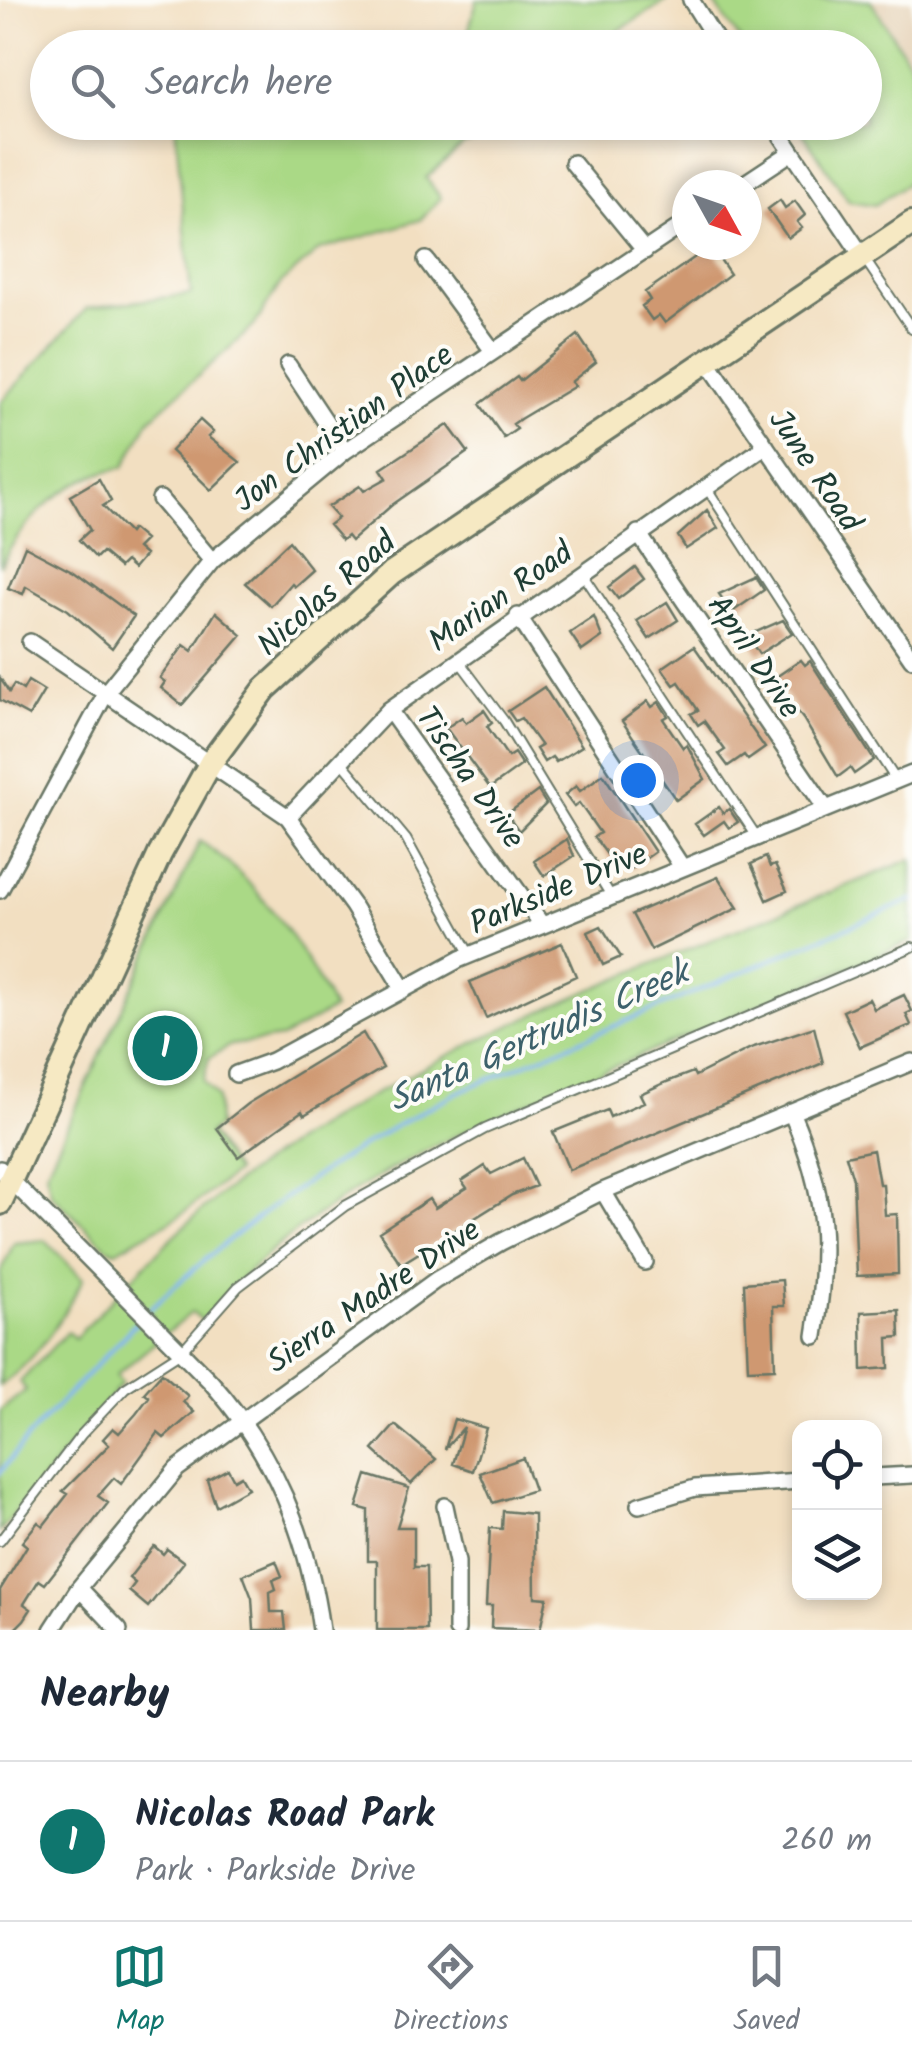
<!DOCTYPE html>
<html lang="en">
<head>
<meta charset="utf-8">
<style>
  body { margin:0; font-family:Kalam,sans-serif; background:#f6f6f7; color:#1f2937 }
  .controls { position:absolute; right:30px; bottom:30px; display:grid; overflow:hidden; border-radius:20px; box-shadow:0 5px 15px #0003 }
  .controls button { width:90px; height:90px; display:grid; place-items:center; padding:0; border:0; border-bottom:2px solid #e0e1e3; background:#fff; color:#1f2937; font:50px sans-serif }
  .compass { position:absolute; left:672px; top:170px; width:90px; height:90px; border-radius:50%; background:#fff; box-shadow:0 5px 15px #0003; rotate:130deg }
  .you { position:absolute; left:638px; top:780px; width:35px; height:35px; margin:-25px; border:8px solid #fff; border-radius:50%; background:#1a73e8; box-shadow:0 0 0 15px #1a73e833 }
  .badge { display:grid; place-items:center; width:65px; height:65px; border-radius:50%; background:#0f766e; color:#fff; font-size:32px; font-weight:700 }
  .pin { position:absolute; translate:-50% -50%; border:5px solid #fff; box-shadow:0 2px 10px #0006 }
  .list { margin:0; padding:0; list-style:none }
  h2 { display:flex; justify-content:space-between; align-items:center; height:130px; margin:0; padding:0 40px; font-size:42px }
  h2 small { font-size:32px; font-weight:400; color:#747a83 }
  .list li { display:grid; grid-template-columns:65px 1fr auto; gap:30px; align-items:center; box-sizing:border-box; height:160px; padding:0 40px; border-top:2px solid #e0e1e3 }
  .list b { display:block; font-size:38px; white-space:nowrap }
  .list p { margin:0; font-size:32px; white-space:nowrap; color:#747a83 }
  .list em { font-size:32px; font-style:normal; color:#747a83 }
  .icon { flex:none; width:55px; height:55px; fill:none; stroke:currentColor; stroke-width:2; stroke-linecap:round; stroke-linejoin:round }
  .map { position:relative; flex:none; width:912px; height:1630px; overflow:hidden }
  .search { position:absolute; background:#fff; box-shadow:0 5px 15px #0003; left:30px; right:30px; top:30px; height:110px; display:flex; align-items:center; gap:25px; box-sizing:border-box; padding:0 35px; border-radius:55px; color:#747a83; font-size:38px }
  .sheet { height:290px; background:#fff }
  nav { display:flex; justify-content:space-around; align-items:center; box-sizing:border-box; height:140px; border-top:2px solid #e0e1e3; background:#fff; font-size:28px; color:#747a83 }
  nav a { display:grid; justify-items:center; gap:5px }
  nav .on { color:#0f766e }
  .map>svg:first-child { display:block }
  .built { fill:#e5d1b6 }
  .green { fill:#aad986; stroke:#648b5d; stroke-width:2.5 }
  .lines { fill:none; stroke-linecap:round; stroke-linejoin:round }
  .stream { stroke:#84b6f0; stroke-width:4 }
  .building { fill:#cf9871 }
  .lane-casing { stroke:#697665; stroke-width:12 }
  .street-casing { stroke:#697665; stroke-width:20 }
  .secondary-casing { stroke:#697665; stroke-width:28 }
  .lane { stroke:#fff; stroke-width:8 }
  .street { stroke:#fff; stroke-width:15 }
  .secondary { stroke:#f6e9c3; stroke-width:22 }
  .labels { text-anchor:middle; stroke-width:8; stroke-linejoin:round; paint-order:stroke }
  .street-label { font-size:32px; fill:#1f3d34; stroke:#fdfcf7 }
  .water-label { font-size:35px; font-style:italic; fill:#3d616c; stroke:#fdfcf7 }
</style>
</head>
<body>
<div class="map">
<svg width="912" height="1630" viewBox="0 0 912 1630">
  <rect width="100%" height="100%" fill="#fdfcf7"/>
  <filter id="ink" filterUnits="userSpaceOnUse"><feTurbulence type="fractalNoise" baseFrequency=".01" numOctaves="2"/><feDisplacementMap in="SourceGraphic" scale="20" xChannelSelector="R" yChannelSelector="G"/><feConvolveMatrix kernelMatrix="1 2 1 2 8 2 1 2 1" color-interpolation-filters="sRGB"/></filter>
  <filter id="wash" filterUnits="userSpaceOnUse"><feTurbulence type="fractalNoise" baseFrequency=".0048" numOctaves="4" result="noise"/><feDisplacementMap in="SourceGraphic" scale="40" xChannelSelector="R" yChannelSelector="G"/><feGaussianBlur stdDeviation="2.25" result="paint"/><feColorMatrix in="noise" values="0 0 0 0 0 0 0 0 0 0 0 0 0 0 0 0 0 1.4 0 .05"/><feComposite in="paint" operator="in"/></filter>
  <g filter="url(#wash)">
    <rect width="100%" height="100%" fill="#f2dfc1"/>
    <!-- built -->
    <path class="built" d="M870,0H912V66Z"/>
    <!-- green -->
    <path class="green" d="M477,0H666V1L605,39L601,47H464Z
      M712,0H870L912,66V180L875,205L849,201L796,123L864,122V48L745,47Z
      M175,123H563L560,127L464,144L426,178L441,198L420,220L319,250L280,284L254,326L149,420L124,467C66,478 27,514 0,566V403L87,308L191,294Z
      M200,841C260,883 300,943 333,1009L282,1038L231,1045L209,1058L203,1081L217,1097L218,1126L209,1133L236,1172L179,1216L116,1251L106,1247L51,1194L46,1172Z
      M912,859V941C819,980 725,1019 632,1059C481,1122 308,1189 203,1321L192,1312L116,1375L122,1383L0,1532V1411L26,1390L20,1382L67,1332L75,1338C131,1280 184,1219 250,1172C443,1035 693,950 912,859Z
      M45,1240L83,1279C62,1320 37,1359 0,1386V1273L14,1243Z"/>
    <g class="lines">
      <!-- stream -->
      <path class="stream" d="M148,1311C241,1222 342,1152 456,1093L912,900
        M0,1473L28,1437L141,1318"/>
    </g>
    <g id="blocks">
      <!-- building -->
      <path class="building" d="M780,200L785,208L795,201L805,215L797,222L802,228L788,238L768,209Z
        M711,246L730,274L665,323L659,315L652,320L642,306L650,300L645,292Z
        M578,335L596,362L571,382L575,386L520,419L513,424L517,429L504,438L480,404L517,377L520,381Z
        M200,420L213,432L208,437L240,462L211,490L171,451Z
        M448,425L468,452L392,505L351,541L347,536L342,540L329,525L338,518L328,507L360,486L364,491L387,478L381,469Z
        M99,479L111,501L103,506L129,533L132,529L145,540L137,548L145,555L134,568L126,561L120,567L102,552L96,558L79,540L90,530L70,496Z
        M707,510L718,528L686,549L678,536Z
        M289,541L312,570L294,586L291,583L271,606L245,583Z
        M25,546L74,572L134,616L112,648L68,610L26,586L23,594L8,588Z
        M635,567L644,579L618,599L609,587Z
        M756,577L764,590L732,612L719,594Z
        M667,602L678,620L649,639L637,621Z
        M216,612L242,635L182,705L161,688L165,682L160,678L184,645L192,651Z
        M594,617L602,637L582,651L570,633Z
        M783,620L792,633L759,654L747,636Z
        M694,646L765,748L748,760L744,755L728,766L719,754L725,750L704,721L698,725L691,714L698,710L679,682L674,685L662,668Z
        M801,660L805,665L810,661L874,760L854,774L850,768L838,777L804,720L773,679Z
        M0,678L9,692L14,684L23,690L28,681L44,691L29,716L0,700Z
        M544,687L582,746L556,762L552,757L544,762L536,749L541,746L521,718L515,721L508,711Z
        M648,701L652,707L659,702L668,716L663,719L683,748L687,745L705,779L676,800L622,721Z
        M484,710L492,722L487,726L508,757L514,753L522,765L490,788L446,728L462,717L466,723Z
        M603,774L655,852L632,868L628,862L618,869L594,837L600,833L579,803L574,807L565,795L576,786L580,791Z
        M538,791L546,804L519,831L507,814Z
        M719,807L723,813L729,809L738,822L729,828L724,821L704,835L695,824Z
        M567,839L574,856L544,876L534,861Z
        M766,857L770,867L775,865L787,891L767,900L751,864Z
        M718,877L738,908L651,950L632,914Z
        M601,926L621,957L603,965L588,932Z
        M562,943L576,976L486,1018L470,982Z
        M904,995L912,1011L906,1014L911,1025L860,1047L843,1011L869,999L874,1009Z
        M814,1027L823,1063L569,1170L553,1132L607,1110L610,1117L644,1102L640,1094L664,1083L693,1072L695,1076L751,1048Z
        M363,1033L383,1068L304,1115L302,1111L238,1157L217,1128L247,1104Z
        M873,1150L879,1184H883L885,1215L897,1214L898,1274L857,1276L853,1179L846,1156Z
        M523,1158L536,1186L512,1195L401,1264L379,1232L429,1199L435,1208L467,1188L462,1181L485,1166L491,1174Z
        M782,1280L784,1306H773L775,1368L748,1369L744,1283Z
        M899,1310L900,1337L888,1338L889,1368L862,1370L861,1312Z
        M162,1373L188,1396L183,1402L194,1412L164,1438L158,1433L121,1484L114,1478L98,1496L108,1503L45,1584L39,1580L24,1604L31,1609L24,1620L14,1630H0V1590L27,1546L22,1542L38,1522L43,1526L68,1494L63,1491L109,1445L103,1439L113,1428L119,1433L136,1414L149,1397L144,1393Z
        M454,1419L486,1428L473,1471L453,1464L464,1427L445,1449Z
        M395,1425L436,1459L411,1484L373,1450Z
        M523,1458L534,1490L493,1503L480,1473Z
        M228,1469L234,1480L241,1476L248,1488L216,1506L207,1480Z
        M367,1475L409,1488L397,1527H414V1567H426L427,1630H377V1561H368V1510L357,1507Z
        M503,1511L534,1514L535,1597L547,1598L540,1630L491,1628L492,1606H486L490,1528L502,1529Z
        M154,1546L163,1554L167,1549L184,1562L148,1607L129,1591L135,1583L129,1578Z
        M276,1561L282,1576L273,1580L276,1589L270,1592L271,1612H284L286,1630H254L252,1598L243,1575Z"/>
    </g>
  </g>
  <g filter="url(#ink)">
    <use href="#blocks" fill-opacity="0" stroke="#697665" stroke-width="2.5"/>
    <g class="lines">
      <!-- lane casing -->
      <g class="lane-casing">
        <path id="lane" d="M866,261L912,329
          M706,487L896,780
          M583,574L757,837
          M459,661L504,721L611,896
          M341,761L406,839L470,955
          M0,1541L81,1435L125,1388L181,1352L238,1287L345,1206L485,1129L912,947"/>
      </g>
      <!-- street casing -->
      <g class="street-casing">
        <path id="street" d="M691,0L721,48
          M772,122L863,257
          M573,163L645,251
          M742,185L792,152
          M426,260L493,351
          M708,362L912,659
          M288,365L345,451
          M160,499L212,561
          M638,533L826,809
          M518,616L682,867
          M30,642L288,817L353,906L402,987
          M389,710L542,925
          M288,817L389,710L766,446
          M0,890L107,691L212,561L345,451L687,222
          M236,1074L272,1061L460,959L912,774
          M791,1112C827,1193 829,1250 815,1336
          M0,1169L210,1381C274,1453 308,1535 321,1630
          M603,1191L645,1262
          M874,1477L912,1475
          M639,1505L695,1488L800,1481
          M445,1506L457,1562V1630
          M79,1588L119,1630
          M52,1630L79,1588L177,1469L436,1280L501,1242L603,1191L912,1062"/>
      </g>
      <!-- secondary casing -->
      <g class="secondary-casing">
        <path id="secondary" d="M0,1203L160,854L211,762L265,689L392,573L912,223"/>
      </g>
      <!-- lane -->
      <use href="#lane" class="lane"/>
      <!-- street -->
      <use href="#street" class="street"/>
      <!-- secondary -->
      <use href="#secondary" class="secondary"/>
    </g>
  </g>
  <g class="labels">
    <!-- street labels -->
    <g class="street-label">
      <text transform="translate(343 427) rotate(-36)" y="11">Jon Christian Place</text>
      <text transform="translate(816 470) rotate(56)" y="11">June Road</text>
      <text transform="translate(326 593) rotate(-41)" y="11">Nicolas Road</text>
      <text transform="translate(500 596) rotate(-35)" y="11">Marian Road</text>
      <text transform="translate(755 656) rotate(56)" y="11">April Drive</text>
      <text transform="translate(471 777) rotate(55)" y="11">Tischa Drive</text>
      <text transform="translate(558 888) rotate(-23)" y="11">Parkside Drive</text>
      <text transform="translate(373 1295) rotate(-34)" y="11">Sierra Madre Drive</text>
    </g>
    <!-- water labels -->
    <g class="water-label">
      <text transform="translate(538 1035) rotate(-24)" y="12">Santa Gertrudis Creek</text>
    </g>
  </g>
</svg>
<div class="controls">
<button><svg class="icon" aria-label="locate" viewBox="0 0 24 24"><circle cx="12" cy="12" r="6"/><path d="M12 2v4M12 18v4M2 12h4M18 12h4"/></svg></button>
<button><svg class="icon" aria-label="layers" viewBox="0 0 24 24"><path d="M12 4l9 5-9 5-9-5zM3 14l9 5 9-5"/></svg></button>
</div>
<svg class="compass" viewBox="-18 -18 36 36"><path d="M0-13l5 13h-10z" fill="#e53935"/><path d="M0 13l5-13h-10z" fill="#747a83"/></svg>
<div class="you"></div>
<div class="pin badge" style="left:165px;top:1048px">1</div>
<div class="search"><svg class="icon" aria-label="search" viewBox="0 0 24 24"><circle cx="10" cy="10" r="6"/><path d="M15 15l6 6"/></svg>Search here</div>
</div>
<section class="sheet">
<h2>Nearby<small></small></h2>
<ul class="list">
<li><span class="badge">1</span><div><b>Nicolas Road Park</b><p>Park · Parkside Drive</p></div><em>260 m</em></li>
</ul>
</section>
<nav>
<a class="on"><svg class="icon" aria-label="map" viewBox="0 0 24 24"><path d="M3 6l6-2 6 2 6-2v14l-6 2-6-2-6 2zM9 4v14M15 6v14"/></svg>Map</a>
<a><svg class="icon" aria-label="directions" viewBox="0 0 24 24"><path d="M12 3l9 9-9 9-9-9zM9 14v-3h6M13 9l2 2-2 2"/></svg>Directions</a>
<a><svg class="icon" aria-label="saved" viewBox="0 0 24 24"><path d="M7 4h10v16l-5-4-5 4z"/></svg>Saved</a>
</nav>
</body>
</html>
